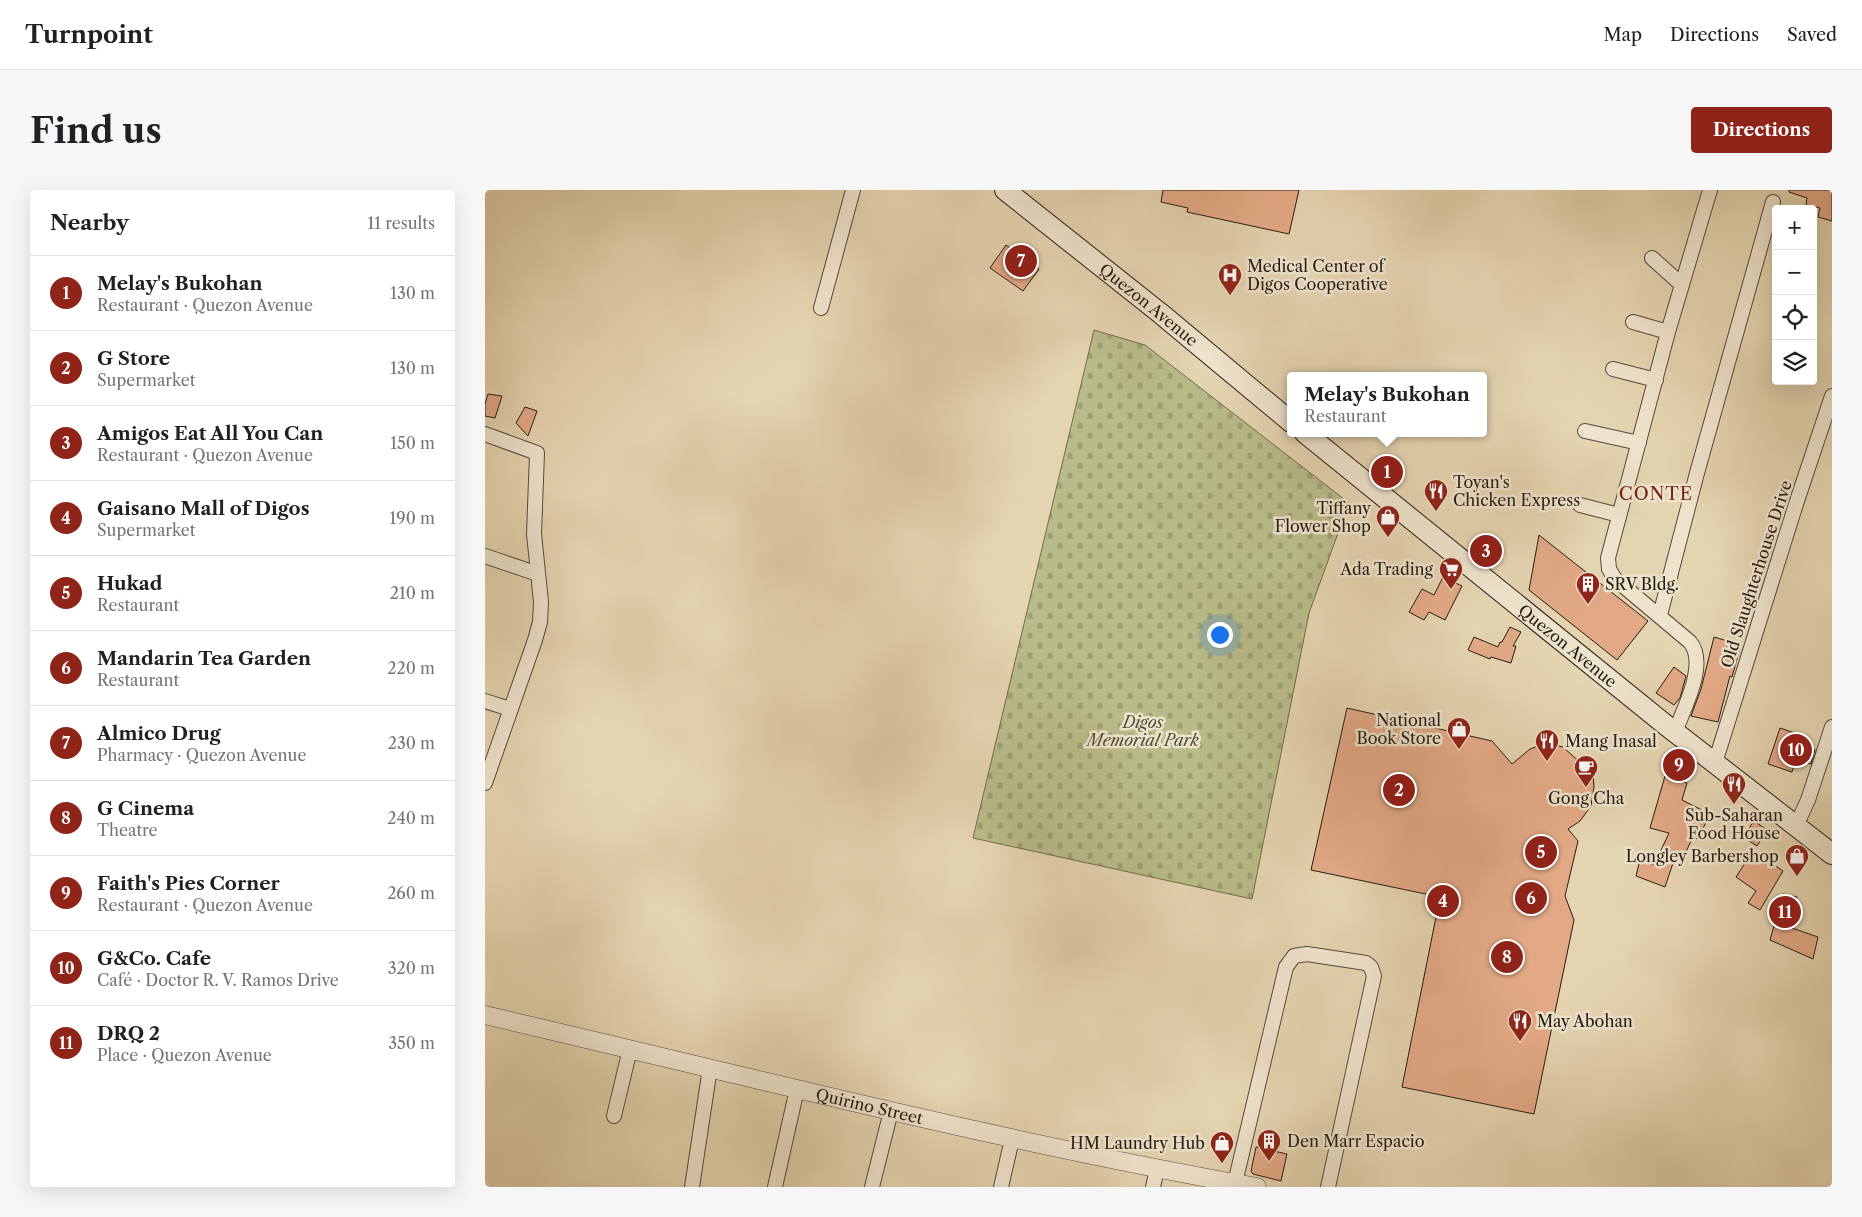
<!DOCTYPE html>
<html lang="en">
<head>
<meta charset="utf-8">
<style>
  body { margin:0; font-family:"Libre Caslon Text",serif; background:#f6f6f6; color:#202124 }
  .controls { position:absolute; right:15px; top:15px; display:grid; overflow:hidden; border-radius:5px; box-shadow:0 5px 20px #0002 }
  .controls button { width:45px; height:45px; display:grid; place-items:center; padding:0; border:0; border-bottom:1px solid #e0e0e0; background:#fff; color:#202124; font:25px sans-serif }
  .you { position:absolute; left:734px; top:444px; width:18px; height:18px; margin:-12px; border:4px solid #fff; border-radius:50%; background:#1a73e8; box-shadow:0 0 0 8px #1a73e833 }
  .badge { display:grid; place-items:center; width:32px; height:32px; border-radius:50%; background:#8f2418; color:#fff; font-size:16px; font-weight:700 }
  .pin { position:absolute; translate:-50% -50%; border:2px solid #fff; box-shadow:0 1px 5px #0006 }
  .popup { position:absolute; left:802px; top:182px; width:200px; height:65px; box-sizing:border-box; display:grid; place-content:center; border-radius:5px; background:#fff; filter:drop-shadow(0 1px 4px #0005); font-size:16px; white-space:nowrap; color:#757577 }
  .popup b { font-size:19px; color:#202124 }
  .popup::after { content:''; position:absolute; left:50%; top:100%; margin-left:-10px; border:10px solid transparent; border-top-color:#fff }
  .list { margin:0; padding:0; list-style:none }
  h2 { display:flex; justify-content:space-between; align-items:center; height:65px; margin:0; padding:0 20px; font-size:21px }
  h2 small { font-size:16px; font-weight:400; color:#757577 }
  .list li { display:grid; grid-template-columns:32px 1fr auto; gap:15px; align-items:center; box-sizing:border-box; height:75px; padding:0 20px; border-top:1px solid #e0e0e0 }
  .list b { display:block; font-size:19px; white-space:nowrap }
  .list p { margin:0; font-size:16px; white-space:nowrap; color:#757577 }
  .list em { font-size:16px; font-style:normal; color:#757577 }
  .icon { flex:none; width:28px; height:28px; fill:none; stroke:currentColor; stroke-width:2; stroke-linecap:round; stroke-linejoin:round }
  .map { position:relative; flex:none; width:1347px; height:997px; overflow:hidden; border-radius:5px }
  header { display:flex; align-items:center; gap:30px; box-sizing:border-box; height:70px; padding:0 25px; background:#fff; border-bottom:1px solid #e0e0e0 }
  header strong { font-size:24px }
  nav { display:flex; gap:28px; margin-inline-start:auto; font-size:18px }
  .intro { display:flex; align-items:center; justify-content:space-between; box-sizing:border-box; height:120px; padding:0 30px }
  h1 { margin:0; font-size:35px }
  .button { padding:12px 22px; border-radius:5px; background:#8f2418; color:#fff; font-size:18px; font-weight:700 }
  main { display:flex; gap:30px; padding:0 30px }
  aside { flex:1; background:#fff; border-radius:5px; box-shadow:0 5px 20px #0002 }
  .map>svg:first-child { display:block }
  .cemetery { fill:url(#cemetery-stones); stroke:#6f6d4e }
  .building { fill:#e3a985; stroke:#261e15 }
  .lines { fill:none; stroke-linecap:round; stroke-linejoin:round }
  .minor-casing { stroke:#564c3c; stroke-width:16 }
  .tertiary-casing { stroke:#564c3c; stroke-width:19 }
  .secondary-casing { stroke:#261e15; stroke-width:22 }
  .minor { stroke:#eee3cc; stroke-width:14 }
  .tertiary { stroke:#eee3cc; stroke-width:18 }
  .secondary { stroke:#eee3cc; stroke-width:20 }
  .labels { text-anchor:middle; stroke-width:5; stroke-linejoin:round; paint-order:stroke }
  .poi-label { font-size:16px; fill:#261e15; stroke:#eee3cc; text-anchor:start }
  .street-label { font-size:16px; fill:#261e15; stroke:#eee3cc }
  .park-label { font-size:16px; font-style:italic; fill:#524d38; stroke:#eee3cc }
  .neighbourhood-label { font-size:18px; letter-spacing:1px; fill:#7a1f14; stroke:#eee3cc }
</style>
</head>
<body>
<header>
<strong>Turnpoint</strong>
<nav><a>Map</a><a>Directions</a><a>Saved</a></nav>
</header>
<div class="intro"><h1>Find us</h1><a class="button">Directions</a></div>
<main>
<aside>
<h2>Nearby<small>11 results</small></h2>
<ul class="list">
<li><span class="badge">1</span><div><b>Melay's Bukohan</b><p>Restaurant · Quezon Avenue</p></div><em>130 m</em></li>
<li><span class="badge">2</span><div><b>G Store</b><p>Supermarket</p></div><em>130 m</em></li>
<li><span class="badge">3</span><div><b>Amigos Eat All You Can</b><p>Restaurant · Quezon Avenue</p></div><em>150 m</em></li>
<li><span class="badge">4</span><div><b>Gaisano Mall of Digos</b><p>Supermarket</p></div><em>190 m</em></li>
<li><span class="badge">5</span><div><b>Hukad</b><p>Restaurant</p></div><em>210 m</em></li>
<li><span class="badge">6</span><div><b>Mandarin Tea Garden</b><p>Restaurant</p></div><em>220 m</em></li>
<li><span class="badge">7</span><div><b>Almico Drug</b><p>Pharmacy · Quezon Avenue</p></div><em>230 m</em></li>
<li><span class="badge">8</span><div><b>G Cinema</b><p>Theatre</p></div><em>240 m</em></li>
<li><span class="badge">9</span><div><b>Faith's Pies Corner</b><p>Restaurant · Quezon Avenue</p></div><em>260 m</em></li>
<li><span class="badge">10</span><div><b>G&amp;Co. Cafe</b><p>Café · Doctor R. V. Ramos Drive</p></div><em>320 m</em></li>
<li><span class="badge">11</span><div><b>DRQ 2</b><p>Place · Quezon Avenue</p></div><em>350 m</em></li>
</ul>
</aside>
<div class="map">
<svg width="1347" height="997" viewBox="0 0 1347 997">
  <defs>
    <pattern id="cemetery-stones" width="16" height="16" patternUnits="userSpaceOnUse" patternTransform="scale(1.25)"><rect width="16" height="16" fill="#b8bc88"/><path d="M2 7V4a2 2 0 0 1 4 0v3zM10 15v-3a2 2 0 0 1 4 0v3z" fill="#9ea174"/></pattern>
  </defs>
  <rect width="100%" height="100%" fill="#e5d4b0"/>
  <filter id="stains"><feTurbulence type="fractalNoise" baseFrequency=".004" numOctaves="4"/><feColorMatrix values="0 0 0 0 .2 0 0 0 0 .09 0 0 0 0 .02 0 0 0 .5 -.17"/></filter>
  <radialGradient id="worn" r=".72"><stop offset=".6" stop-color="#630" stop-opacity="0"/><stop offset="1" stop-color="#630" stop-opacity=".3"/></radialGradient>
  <!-- cemetery -->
  <path class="cemetery" d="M609,140L660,155L864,313L824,423L767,709L488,648Z"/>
  <!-- building -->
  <path class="building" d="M678,0H814L804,44L702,22L703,18L676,12Z
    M1304,0H1347V31L1333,27L1335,18L1321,15L1322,8L1304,2Z
    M521,55L554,79L538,101L505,78Z
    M3,204L17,206L10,228L0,226V214Z
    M40,217L52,221L43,246L31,233Z
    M1054,345L1163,431L1132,470L1044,400Z
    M958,387L977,396L960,430L944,422L939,430L924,422L937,399L949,405Z
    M1025,437L1036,442L1028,456H1031L1026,473L1006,467L1005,469L983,460L989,447L1013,457L1015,452H1017Z
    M1229,447L1256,455L1247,487L1245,486L1233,532L1206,526L1216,499Z
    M1189,477L1201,486L1195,508L1189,515L1171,503Z
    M862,518L1007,551L1027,574L1045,559L1053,556L1070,555L1078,557L1108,584L1109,597L1106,616L1095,631L1083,639L1093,651L1080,706L1089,730L1049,924L917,897L955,707L826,680Z
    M1295,538L1324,548L1321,557L1330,560L1326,574L1311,569L1307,582L1283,574Z
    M1180,586L1202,593L1197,610L1225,624L1213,649L1208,647L1197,670L1190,667L1180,697L1151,686L1155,670L1169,675L1184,643L1165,638Z
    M1269,631L1282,640L1272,656L1258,647Z
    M1268,661L1298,681L1275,720L1263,713L1271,701L1251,687Z
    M1298,704L1312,707L1304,737L1333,747L1328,769L1285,750Z
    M771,957L802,964L796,991L768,984L766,981Z"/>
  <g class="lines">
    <!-- minor casing -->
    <g class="minor-casing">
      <path id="minor" d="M1167,68L1197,95
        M336,118L368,0
        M1148,132L1183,142
        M1128,179L1171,190
        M1100,241L1154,253
        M0,244L52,263L49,344L56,412L55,432L50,450L0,593
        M1095,315L1134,325
        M0,366L53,384
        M1175,425L1212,283L1288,12
        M0,511L25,519
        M1190,542C1199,518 1223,474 1205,452L1130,389L1124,379L1123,368L1183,142L1225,0
        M1230,573L1311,314L1347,206
        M1311,636L1323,610L1347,537
        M129,926L145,859
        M750,993L801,777L809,766L822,764L881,773L886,777L889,786L843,997
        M207,997L225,878
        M290,997L312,899
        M387,997L406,921
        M516,997L527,949
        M668,997L672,979"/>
    </g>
    <!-- tertiary casing -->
    <g class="tertiary-casing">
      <g id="tertiary">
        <path id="s1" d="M0,825C257,885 512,951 772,997"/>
      </g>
    </g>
    <!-- secondary casing -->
    <g class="secondary-casing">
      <g id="secondary">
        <path id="s2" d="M520,0L675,123L806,232"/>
        <path id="s3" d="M820,243L1182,536L1347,664"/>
      </g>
    </g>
    <!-- minor -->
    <use href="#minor" class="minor"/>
    <!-- tertiary -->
    <use href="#tertiary" class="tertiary"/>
    <!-- secondary -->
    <use href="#secondary" class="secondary"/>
  </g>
  <!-- icons -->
  <defs>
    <g id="hospital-pin" transform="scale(1.25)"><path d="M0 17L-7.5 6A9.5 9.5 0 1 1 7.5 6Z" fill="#8f2418" stroke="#eee3cc"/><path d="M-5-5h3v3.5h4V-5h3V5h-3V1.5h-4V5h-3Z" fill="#fff"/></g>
    <g id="restaurant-pin" transform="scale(1.25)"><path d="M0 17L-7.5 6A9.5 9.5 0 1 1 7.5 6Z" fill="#8f2418" stroke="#eee3cc"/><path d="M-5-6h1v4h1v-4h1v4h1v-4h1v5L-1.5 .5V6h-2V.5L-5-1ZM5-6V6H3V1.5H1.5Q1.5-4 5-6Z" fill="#fff"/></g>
    <g id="shop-pin" transform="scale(1.25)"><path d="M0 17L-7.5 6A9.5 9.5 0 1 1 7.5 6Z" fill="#8f2418" stroke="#eee3cc"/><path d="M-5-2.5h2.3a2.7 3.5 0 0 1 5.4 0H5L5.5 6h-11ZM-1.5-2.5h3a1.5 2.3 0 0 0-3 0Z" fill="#fff"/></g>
    <g id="supermarket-pin" transform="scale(1.25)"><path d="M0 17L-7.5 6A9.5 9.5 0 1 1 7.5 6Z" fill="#8f2418" stroke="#eee3cc"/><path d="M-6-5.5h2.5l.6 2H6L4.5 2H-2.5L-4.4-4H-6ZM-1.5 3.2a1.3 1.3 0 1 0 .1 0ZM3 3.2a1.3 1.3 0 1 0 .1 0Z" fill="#fff"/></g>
    <g id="building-pin" transform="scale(1.25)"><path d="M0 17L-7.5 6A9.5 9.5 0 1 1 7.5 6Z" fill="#8f2418" stroke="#eee3cc"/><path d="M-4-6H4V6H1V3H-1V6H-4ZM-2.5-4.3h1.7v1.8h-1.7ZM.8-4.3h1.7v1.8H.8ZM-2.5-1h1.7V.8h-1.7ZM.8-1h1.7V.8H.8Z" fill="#fff"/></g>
    <g id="cafe-pin" transform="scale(1.25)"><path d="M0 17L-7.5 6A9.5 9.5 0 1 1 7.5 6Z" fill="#8f2418" stroke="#eee3cc"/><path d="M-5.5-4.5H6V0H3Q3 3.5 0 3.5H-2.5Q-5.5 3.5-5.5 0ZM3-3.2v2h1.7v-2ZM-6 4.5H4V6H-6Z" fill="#fff"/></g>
  </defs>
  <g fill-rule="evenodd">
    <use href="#hospital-pin" x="745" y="85"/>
    <use href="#restaurant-pin" x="951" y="301"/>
    <use href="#shop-pin" x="903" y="327"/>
    <use href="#supermarket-pin" x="966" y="379"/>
    <use href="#building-pin" x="1103" y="394"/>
    <use href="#shop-pin" x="974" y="539"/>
    <use href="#restaurant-pin" x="1062" y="551"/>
    <use href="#cafe-pin" x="1101" y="577"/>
    <use href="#restaurant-pin" x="1249" y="594"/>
    <use href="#shop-pin" x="1312" y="666"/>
    <use href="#restaurant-pin" x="1035" y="831"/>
    <use href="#building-pin" x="784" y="951"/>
    <use href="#shop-pin" x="737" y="953"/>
  </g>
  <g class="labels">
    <!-- poi labels -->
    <g class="poi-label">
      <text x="762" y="82">Medical Center of<tspan x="762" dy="18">Digos Cooperative</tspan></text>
      <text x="968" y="298">Toyan's<tspan x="968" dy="18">Chicken Express</tspan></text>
      <text x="886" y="324" text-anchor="end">Tiffany<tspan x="886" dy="18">Flower Shop</tspan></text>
      <text x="948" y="385" text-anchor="end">Ada Trading</text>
      <text x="1120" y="400">SRV Bldg.</text>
      <text x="956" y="536" text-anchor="end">National<tspan x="956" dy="18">Book Store</tspan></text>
      <text x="1080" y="557">Mang Inasal</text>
      <text x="1101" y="614" text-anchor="middle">Gong Cha</text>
      <text x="1249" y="631" text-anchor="middle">Sub-Saharan<tspan x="1249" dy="18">Food House</tspan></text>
      <text x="1294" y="672" text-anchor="end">Longley Barbershop</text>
      <text x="1052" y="837">May Abohan</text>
      <text x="802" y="957">Den Marr Espacio</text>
      <text x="720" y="959" text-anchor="end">HM Laundry Hub</text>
    </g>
    <!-- street labels -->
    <g class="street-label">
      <text dy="6" stroke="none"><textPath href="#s2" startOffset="184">Quezon Avenue</textPath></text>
      <text transform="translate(1271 384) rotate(-72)" y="6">Old Slaughterhouse Drive</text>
      <text dy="6" stroke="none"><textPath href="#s3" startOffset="338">Quezon Avenue</textPath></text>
      <text dy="6" stroke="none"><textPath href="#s1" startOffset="395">Quirino Street</textPath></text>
    </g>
    <!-- park labels -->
    <g class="park-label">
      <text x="658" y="538">Digos<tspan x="658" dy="18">Memorial Park</tspan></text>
    </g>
    <!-- neighbourhood labels -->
    <g class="neighbourhood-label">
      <text x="1171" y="310">CONTE</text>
    </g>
  </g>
  <rect width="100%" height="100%" filter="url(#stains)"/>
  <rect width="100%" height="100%" fill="url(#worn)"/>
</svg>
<div class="controls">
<button>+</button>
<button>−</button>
<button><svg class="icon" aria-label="locate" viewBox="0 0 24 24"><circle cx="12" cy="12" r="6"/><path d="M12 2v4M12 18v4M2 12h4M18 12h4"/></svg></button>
<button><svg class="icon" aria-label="layers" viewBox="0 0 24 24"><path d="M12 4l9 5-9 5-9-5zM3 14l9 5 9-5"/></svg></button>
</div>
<div class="you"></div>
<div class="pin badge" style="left:902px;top:282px">1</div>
<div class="popup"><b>Melay's Bukohan</b>Restaurant</div>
<div class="pin badge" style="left:914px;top:600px">2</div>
<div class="pin badge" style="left:1001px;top:361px">3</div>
<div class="pin badge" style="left:958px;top:711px">4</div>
<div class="pin badge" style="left:1056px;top:662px">5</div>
<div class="pin badge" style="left:1046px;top:708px">6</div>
<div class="pin badge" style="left:536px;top:71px">7</div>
<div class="pin badge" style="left:1022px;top:767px">8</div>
<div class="pin badge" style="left:1194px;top:575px">9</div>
<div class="pin badge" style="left:1311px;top:560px">10</div>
<div class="pin badge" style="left:1300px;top:722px">11</div>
</div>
</main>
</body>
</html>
